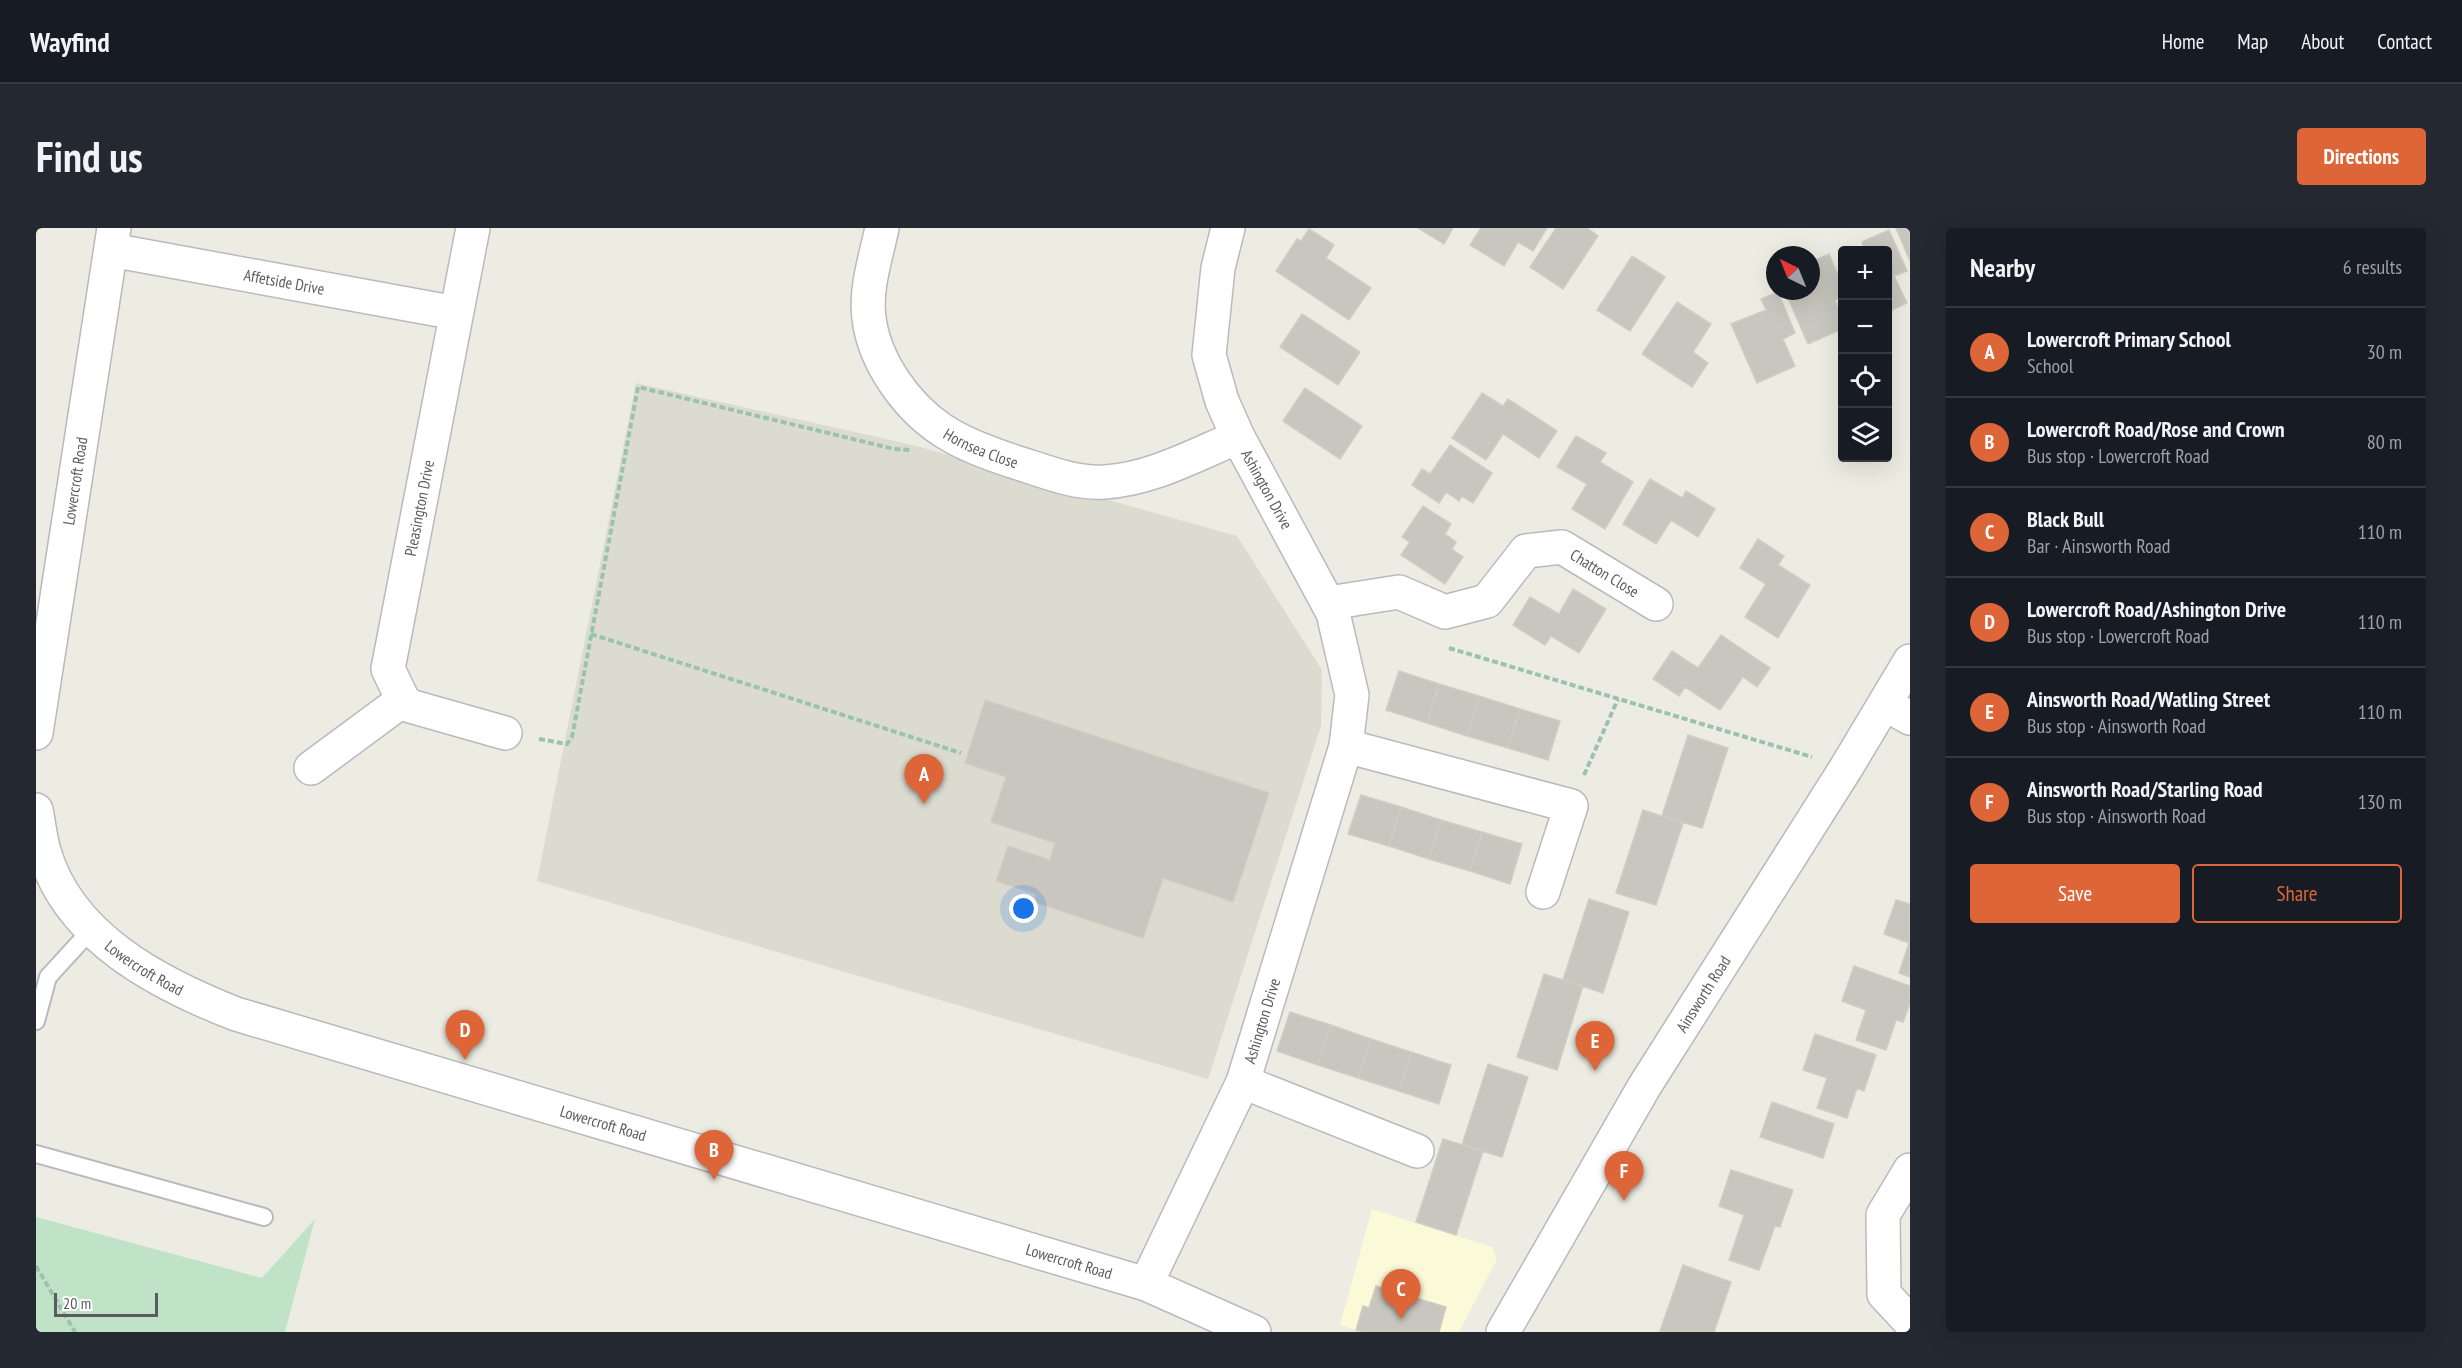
<!DOCTYPE html>
<html lang="en">
<head>
<meta charset="utf-8">
<style>
  body { margin:0; font-family:"PT Sans Narrow",sans-serif; background:#242831; color:#f1f3f6 }
  .controls { position:absolute; right:18px; top:18px; display:grid; overflow:hidden; border-radius:6px; box-shadow:0 6px 24px #0002 }
  .controls button { width:54px; height:54px; display:grid; place-items:center; padding:0; border:0; border-bottom:2px solid #363941; background:#171b24; color:#f1f3f6; font:30px sans-serif }
  .compass { position:absolute; left:1730px; top:18px; width:54px; height:54px; border-radius:50%; background:#171b24; box-shadow:0 6px 24px #0002; rotate:317deg }
  .scale { position:absolute; left:18px; bottom:15px; width:104px; box-sizing:border-box; padding-left:6px; border:3px solid #5a5c62; border-top:0; font-size:16px; line-height:21px; white-space:nowrap; color:#5a5c62; -webkit-text-stroke:4px #fff; paint-order:stroke }
  .you { position:absolute; left:988px; top:681px; width:21px; height:21px; margin:-15px; border:4px solid #fff; border-radius:50%; background:#1a73e8; box-shadow:0 0 0 9px #1a73e833 }
  .badge { display:grid; place-items:center; width:39px; height:39px; border-radius:50%; background:#dd6537; color:#fff; font-size:20px; font-weight:700 }
  .pin { position:absolute; translate:-50% -50px; filter:drop-shadow(0 2px 3px #0008) }
  .pin::after { content:''; position:absolute; top:32px; width:21px; height:18px; background:inherit; clip-path:polygon(0 0,100% 0,50% 100%) }
  .list { margin:0; padding:0; list-style:none }
  h2 { display:flex; justify-content:space-between; align-items:center; height:78px; margin:0; padding:0 24px; font-size:26px }
  h2 small { font-size:20px; font-weight:400; color:#9ea1a6 }
  .list li { display:grid; grid-template-columns:39px 1fr auto; gap:18px; align-items:center; box-sizing:border-box; height:90px; padding:0 24px; border-top:2px solid #363941 }
  .list b { display:block; font-size:22px; white-space:nowrap }
  .list p { margin:0; font-size:20px; white-space:nowrap; color:#9ea1a6 }
  .list em { font-size:20px; font-style:normal; color:#9ea1a6 }
  .actions { display:flex; gap:12px; padding:18px 24px }
  .actions a { flex:1; padding:14px 0; border:2px solid #dd6537; border-radius:6px; text-align:center; font-size:21px; color:#dd6537 }
  .actions .main { background:#dd6537; color:#fff }
  .icon { flex:none; width:33px; height:33px; fill:none; stroke:currentColor; stroke-width:2; stroke-linecap:round; stroke-linejoin:round }
  .map { position:relative; flex:none; width:1874px; height:1104px; overflow:hidden; border-radius:6px }
  header { display:flex; align-items:center; gap:36px; box-sizing:border-box; height:84px; padding:0 30px; background:#171b24; border-bottom:2px solid #363941 }
  header strong { font-size:28px }
  nav { display:flex; gap:33px; margin-inline-start:auto; font-size:21px }
  .intro { display:flex; align-items:center; justify-content:space-between; box-sizing:border-box; height:144px; padding:0 36px }
  h1 { margin:0; font-size:42px }
  .button { padding:15px 27px; border-radius:6px; background:#dd6537; color:#fff; font-size:21px; font-weight:700 }
  main { display:flex; gap:36px; padding:0 36px }
  aside { flex:1; background:#171b24; border-radius:6px; box-shadow:0 6px 24px #0002 }
  .map>svg:first-child { display:block }
  .commercial { fill:#fbfad8 }
  .education { fill:#dcdbd0 }
  .green { fill:#c0e2c7 }
  .building { fill:#c8c6bf; stroke:#d0cec1; stroke-width:1.5 }
  .lines { fill:none; stroke-linecap:round; stroke-linejoin:round }
  .lane-casing { stroke:#b9bac0; stroke-width:20 }
  .street-casing { stroke:#b9bac0; stroke-width:36 }
  .secondary-casing { stroke:#b7b9bf; stroke-width:36 }
  .path { stroke:#9ac2ae; stroke-width:4; stroke-dasharray:6 3; stroke-linecap:butt }
  .lane { stroke:#fff; stroke-width:16 }
  .street { stroke:#fff; stroke-width:33 }
  .secondary { stroke:#fff; stroke-width:33 }
  .labels { text-anchor:middle; stroke-width:4.5; stroke-linejoin:round; paint-order:stroke }
  .street-label { font-size:16px; fill:#5a5c62; stroke:#fff }
</style>
</head>
<body>
<header>
<strong>Wayfind</strong>
<nav><a>Home</a><a>Map</a><a>About</a><a>Contact</a></nav>
</header>
<div class="intro"><h1>Find us</h1><a class="button">Directions</a></div>
<main>
<div class="map">
<svg width="1874" height="1104" viewBox="0 0 1874 1104">
  <rect width="100%" height="100%" fill="#ecece2"/>
  <!-- commercial -->
  <path class="commercial" d="M1336,981L1456,1019L1461,1031L1423,1104H1327L1304,1097Z"/>
  <!-- education -->
  <path class="education" d="M600,155L877,217L1201,308L1286,442L1285,498L1172,851L501,653Z"/>
  <!-- green -->
  <path class="green" d="M0,989L226,1050L279,991L249,1104H0Z"/>
  <!-- building -->
  <path class="building" d="M1382,0H1417L1408,16Z
    M1445,0H1511L1497,23L1482,14L1468,38L1434,17Z
    M1520,0H1551L1562,8L1527,61L1494,39Z
    M1860,0H1874V33Z
    M1273,1L1298,17L1290,30L1335,60L1313,92L1240,43L1261,11L1265,13Z
    M1853,2L1871,43L1858,48L1871,75L1852,84V22H1829L1826,14Z
    M1793,26L1806,57V69L1799,72L1806,91V101L1772,116L1749,63H1775V46L1781,43L1777,33Z
    M1596,28L1629,49L1594,103L1561,82Z
    M1742,64L1759,105L1747,111L1759,138L1721,155L1695,96L1730,82L1725,71Z
    M1641,74L1675,96L1657,124L1672,135L1656,159L1606,126Z
    M1266,86L1324,124L1302,157L1244,119Z
    M1269,160L1326,198L1304,231L1247,193Z
    M1446,165L1467,178L1472,171L1521,203L1503,230L1467,206L1450,232L1416,210Z
    M1540,208L1570,225L1564,234L1597,254L1569,301L1536,281L1551,256L1521,239Z
    M1414,217L1456,245L1437,275L1426,268L1423,273L1410,264L1403,275L1376,257L1386,241L1394,246Z
    M1614,251L1646,270L1650,263L1679,281L1662,309L1635,292L1620,316L1587,296Z
    M1387,278L1415,296L1409,306L1420,314L1416,321L1427,329L1409,356L1365,327L1374,314L1366,309Z
    M1722,311L1748,328L1742,337L1774,357L1742,410L1709,389L1730,356L1704,340Z
    M1537,361L1570,381L1543,425L1515,408L1509,417L1477,397L1494,369L1523,386Z
    M1685,407L1734,440L1721,459L1707,449L1684,482L1649,459L1643,468L1617,451L1636,423L1662,440Z
    M1363,443L1403,456L1391,495L1350,482Z
    M1403,456L1443,468L1431,508L1391,495Z
    M1443,468L1484,481L1472,520L1431,508Z
    M949,472L1233,565L1197,674L1127,650L1107,710L998,674L1000,666L960,653L972,618L1014,632L1019,615L955,594L970,549L929,535Z
    M1484,481L1524,493L1512,532L1472,520Z
    M1652,507L1692,520L1666,600L1626,588Z
    M1325,567L1365,579L1353,618L1312,606Z
    M1365,579L1405,592L1393,631L1353,618Z
    M1607,582L1647,595L1620,677L1580,665Z
    M1405,592L1446,604L1434,643L1393,631Z
    M1446,604L1486,616L1474,656L1434,643Z
    M1553,671L1593,684L1567,765L1527,752Z
    M1860,672L1874,676V749L1863,745L1873,715L1848,706Z
    M1818,738L1874,758V775L1867,794L1860,792L1850,822L1820,812L1830,782L1806,773Z
    M1508,746L1547,758L1521,842L1481,829Z
    M1254,784L1295,797L1282,837L1241,823Z
    M1295,797L1335,811L1322,850L1282,837Z
    M1779,806L1840,827L1828,863L1821,860L1811,890L1781,880L1791,850L1767,842Z
    M1335,811L1375,824L1363,863L1322,850Z
    M1375,824L1415,837L1403,876L1363,863Z
    M1452,836L1492,849L1466,929L1426,917Z
    M1736,874L1798,896L1787,930L1724,909Z
    M1407,911L1447,923L1420,1007L1380,994Z
    M1695,942L1757,962L1744,999L1739,998L1723,1042L1693,1032L1708,987L1683,978Z
    M1647,1037L1695,1054L1678,1104L1624,1103Z
    M1340,1058L1410,1079L1403,1104H1327L1320,1102L1327,1078L1333,1080Z"/>
  <g class="lines">
    <!-- lane casing -->
    <g class="lane-casing">
      <path id="lane" d="M0,793L12,749L55,702
        M0,926L228,989"/>
    </g>
    <!-- street casing -->
    <g class="street-casing">
      <g id="street">
        <path d="M437,0L352,441L367,472L374,478L469,505"/>
        <path id="s1" d="M846,0C840,29 829,60 833,90C838,133 870,178 906,202C927,216 952,225 976,233C1006,242 1037,256 1069,254C1116,251 1159,227 1202,209"/>
        <path id="s2" d="M75,22L420,85"/>
        <path id="s3" d="M1293,375L1363,364L1409,384L1451,373L1490,323L1526,319L1620,376"/>
        <path d="M1310,518L1535,578L1507,664"/>
        <path d="M275,540L367,472"/>
        <path d="M1207,854L1381,923"/>
        <path d="M1874,942L1847,987L1848,1066L1874,1094"/>
        <path id="s4" d="M1110,1056L1207,854L1310,518L1316,467L1297,385L1202,209L1186,173L1173,127L1182,40L1192,0"/>
      </g>
    </g>
    <!-- secondary casing -->
    <g class="secondary-casing">
      <g id="secondary">
        <path d="M1849,476L1874,490"/>
        <path id="s5" d="M0,505L78,0"/>
        <path id="s6" d="M0,582C3,596 4,610 8,623C32,709 123,756 200,786L1110,1056L1218,1104"/>
        <path id="s7" d="M1467,1104L1608,859L1810,540L1874,433"/>
      </g>
    </g>
    <!-- path -->
    <path class="path" d="M555,406L925,525
      M1413,420L1776,529
      M503,511L531,516L536,509L602,159L858,221L874,222
      M1548,547L1582,471
      M0,1038L39,1104"/>
    <!-- lane -->
    <use href="#lane" class="lane"/>
    <!-- street -->
    <use href="#street" class="street"/>
    <!-- secondary -->
    <use href="#secondary" class="secondary"/>
  </g>
  <g class="labels">
    <!-- street labels -->
    <g class="street-label">
      <text dy="6" stroke="none"><textPath href="#s2" startOffset="176">Affetside Drive</textPath></text>
      <text dy="6" stroke="none"><textPath href="#s1" startOffset="272">Hornsea Close</textPath></text>
      <text dy="6" stroke="none"><textPath href="#s5" startOffset="255">Lowercroft Road</textPath></text>
      <text transform="translate(1231 261) rotate(61)" y="6">Ashington Drive</text>
      <text transform="translate(383 280) rotate(-79)" y="6">Pleasington Drive</text>
      <text dy="6" stroke="none"><textPath href="#s3" startOffset="314">Chatton Close</textPath></text>
      <text dy="6" stroke="none"><textPath href="#s6" startOffset="200">Lowercroft Road</textPath></text>
      <text dy="6" stroke="none"><textPath href="#s7" startOffset="393">Ainsworth Road</textPath></text>
      <text dy="6" stroke="none"><textPath href="#s4" startOffset="288">Ashington Drive</textPath></text>
      <text dy="6" stroke="none"><textPath href="#s6" startOffset="686">Lowercroft Road</textPath></text>
      <text dy="6" stroke="none"><textPath href="#s6" startOffset="1172">Lowercroft Road</textPath></text>
    </g>
  </g>
</svg>
<div class="controls">
<button>+</button>
<button>−</button>
<button><svg class="icon" aria-label="locate" viewBox="0 0 24 24"><circle cx="12" cy="12" r="6"/><path d="M12 2v4M12 18v4M2 12h4M18 12h4"/></svg></button>
<button><svg class="icon" aria-label="layers" viewBox="0 0 24 24"><path d="M12 4l9 5-9 5-9-5zM3 14l9 5 9-5"/></svg></button>
</div>
<svg class="compass" viewBox="-18 -18 36 36"><path d="M0-13l5 13h-10z" fill="#e53935"/><path d="M0 13l5-13h-10z" fill="#9ea1a6"/></svg>
<div class="scale">20 m</div>
<div class="you"></div>
<div class="pin badge" style="left:888px;top:576px">A</div>
<div class="pin badge" style="left:678px;top:952px">B</div>
<div class="pin badge" style="left:1365px;top:1091px">C</div>
<div class="pin badge" style="left:429px;top:832px">D</div>
<div class="pin badge" style="left:1559px;top:843px">E</div>
<div class="pin badge" style="left:1588px;top:973px">F</div>
</div>
<aside>
<h2>Nearby<small>6 results</small></h2>
<ul class="list">
<li><span class="badge">A</span><div><b>Lowercroft Primary School</b><p>School</p></div><em>30 m</em></li>
<li><span class="badge">B</span><div><b>Lowercroft Road/Rose and Crown</b><p>Bus stop · Lowercroft Road</p></div><em>80 m</em></li>
<li><span class="badge">C</span><div><b>Black Bull</b><p>Bar · Ainsworth Road</p></div><em>110 m</em></li>
<li><span class="badge">D</span><div><b>Lowercroft Road/Ashington Drive</b><p>Bus stop · Lowercroft Road</p></div><em>110 m</em></li>
<li><span class="badge">E</span><div><b>Ainsworth Road/Watling Street</b><p>Bus stop · Ainsworth Road</p></div><em>110 m</em></li>
<li><span class="badge">F</span><div><b>Ainsworth Road/Starling Road</b><p>Bus stop · Ainsworth Road</p></div><em>130 m</em></li>
</ul>
<div class="actions"><a class="main">Save</a><a>Share</a></div>
</aside>
</main>
</body>
</html>
